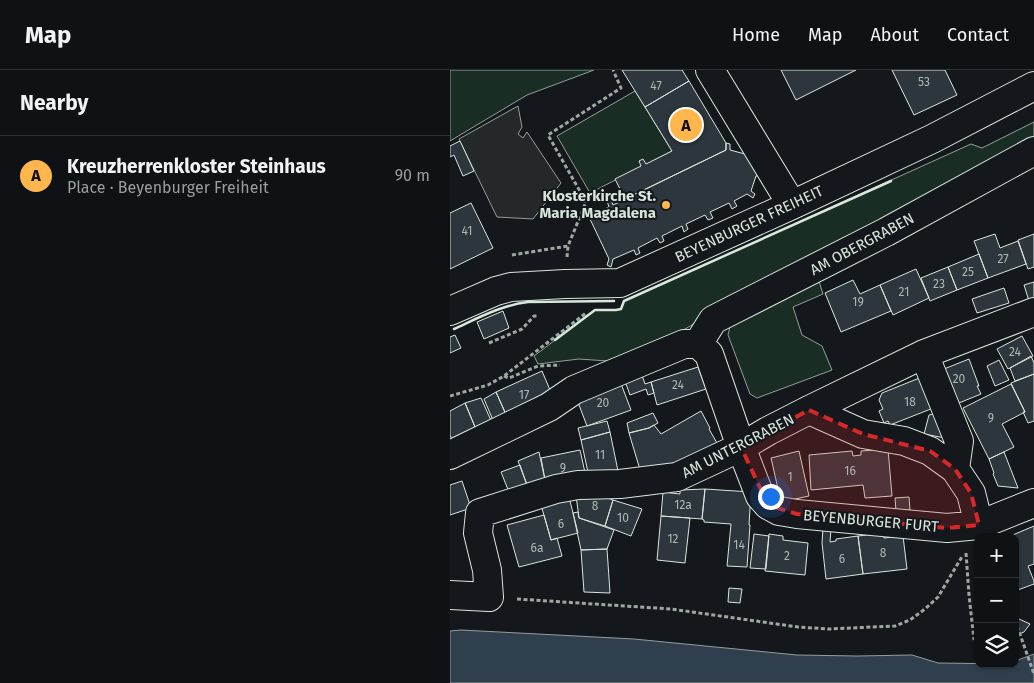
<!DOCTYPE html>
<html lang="en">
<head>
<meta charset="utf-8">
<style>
  body { margin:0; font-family:"Fira Sans",sans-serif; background:#181b1e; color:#f1f3f6 }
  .controls { position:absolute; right:15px; bottom:15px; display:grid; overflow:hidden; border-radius:10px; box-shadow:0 1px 4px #0004 }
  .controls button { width:45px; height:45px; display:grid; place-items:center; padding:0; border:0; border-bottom:1px solid #2f3234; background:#0f1215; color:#f1f3f6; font:25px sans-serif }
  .you { position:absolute; left:320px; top:426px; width:18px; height:18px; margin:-12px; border:4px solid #fff; border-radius:50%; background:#1a73e8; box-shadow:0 0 0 8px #1a73e833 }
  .badge { display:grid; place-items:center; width:32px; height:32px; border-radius:50%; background:#ffb74d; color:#111; font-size:16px; font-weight:700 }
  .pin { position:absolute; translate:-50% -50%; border:2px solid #fff; box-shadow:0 1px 5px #0006 }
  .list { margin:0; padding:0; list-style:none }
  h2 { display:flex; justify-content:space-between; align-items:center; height:65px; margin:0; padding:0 20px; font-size:21px }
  h2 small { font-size:16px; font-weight:400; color:#9b9ea0 }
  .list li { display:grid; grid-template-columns:32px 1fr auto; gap:15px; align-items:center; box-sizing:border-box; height:80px; padding:0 20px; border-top:1px solid #2f3234 }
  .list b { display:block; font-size:19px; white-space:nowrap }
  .list p { margin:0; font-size:16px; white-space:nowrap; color:#9b9ea0 }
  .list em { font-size:16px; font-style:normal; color:#9b9ea0 }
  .icon { flex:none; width:28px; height:28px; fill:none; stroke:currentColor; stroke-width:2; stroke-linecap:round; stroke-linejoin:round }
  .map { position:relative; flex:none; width:584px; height:613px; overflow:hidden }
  header { display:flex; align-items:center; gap:30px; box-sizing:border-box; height:70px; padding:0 25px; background:#0f1215; border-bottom:1px solid #2f3234 }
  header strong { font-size:24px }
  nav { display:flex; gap:28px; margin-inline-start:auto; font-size:18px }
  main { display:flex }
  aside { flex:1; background:#0f1215 }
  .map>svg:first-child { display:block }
  .green { fill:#1a2d24; stroke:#939e99 }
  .parking { fill:#24282b; stroke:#939e99 }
  .water { fill:#2f3f4d; stroke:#939e99 }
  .building { fill:#2c363c; stroke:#d8e6dc }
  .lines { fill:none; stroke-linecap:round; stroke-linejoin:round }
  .minor-casing { stroke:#d8e6dc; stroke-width:30 }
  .path { stroke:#9da8a2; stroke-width:3; stroke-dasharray:4 2.5; stroke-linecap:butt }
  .minor { stroke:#14181c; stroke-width:28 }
  .wall { stroke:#d8e6dc; stroke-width:2.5 }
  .marked { fill:#d62828; fill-opacity:0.2; stroke:#d62828; stroke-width:4; stroke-dasharray:10 6; stroke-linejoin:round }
  .poi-dot { fill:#ffb74d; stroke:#14181c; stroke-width:2 }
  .labels { text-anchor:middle; stroke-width:4; stroke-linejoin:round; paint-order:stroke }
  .number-label { font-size:12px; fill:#adbab4 }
  .poi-label { font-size:15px; font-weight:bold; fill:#d8e6dc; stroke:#14181c; text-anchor:end }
  .street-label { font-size:15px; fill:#d8e6dc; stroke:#14181c }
</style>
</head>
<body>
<header>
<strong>Map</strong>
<nav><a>Home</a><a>Map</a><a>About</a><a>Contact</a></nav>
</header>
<main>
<aside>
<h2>Nearby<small></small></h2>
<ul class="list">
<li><span class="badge">A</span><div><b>Kreuzherrenkloster Steinhaus</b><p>Place · Beyenburger Freiheit</p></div><em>90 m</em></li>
</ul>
</aside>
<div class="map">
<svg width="584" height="613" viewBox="0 0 584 613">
  <rect width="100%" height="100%" fill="#14181c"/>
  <!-- green -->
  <path class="green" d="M0,0H144L77,25L0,71Z
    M185,21L222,81L140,123L107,66Z
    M584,52V71L247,252L201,279L172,292L129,289L88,294L84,286L145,240H166L171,239L174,231L521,74L532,78Z
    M367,205L373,224L343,237L352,265L372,276L382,300L307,328L300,324L278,265L281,252Z"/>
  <!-- parking -->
  <path class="parking" d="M68,36L72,57L68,64L73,68L77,62L111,113L83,149L47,147L9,69Z"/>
  <!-- water -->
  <path class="water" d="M11,560L184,569L347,585L407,586L462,585L488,593L565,594V591L584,584V613H0V561Z"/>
  <!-- building -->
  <path class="building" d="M172,0H232L239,11L195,37Z
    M331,0H406L346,30Z
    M442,0H495L507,25L464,45Z
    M239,11L276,73V80L175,129L165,109L191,96L189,91L193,89L196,94L222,81L195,37Z
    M10,71L24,101L13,106L4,85L0,87V76Z
    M276,73L280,74V80L295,84L300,79L312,105L306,106L301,121L305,124L303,128L297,124L284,131L287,136L282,139L279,133L260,142L263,148L258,150L255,145L236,154L238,159L234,162L232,156L212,166L214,171L210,173L207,168L188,178L190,183L186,185L184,180L163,189L161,197L157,195L159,189L140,149L134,145L136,141L142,145L159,137L157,131L161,129L163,135L276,80Z
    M21,133L43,178L0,199V143Z
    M545,164L550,178L568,171L576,194L538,208L524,171Z
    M584,164V197L578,199L568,170Z
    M529,184L538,208L507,220L498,197Z
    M498,197L507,220L480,231L471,208Z
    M466,199L479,228L443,245L430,215Z
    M403,210L410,224L430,215L441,241L391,262L375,223Z
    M584,212V229L579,231L574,215Z
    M554,218L559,233L527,243L522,229Z
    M53,241L59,258L34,269L27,252Z
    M5,265L11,278L0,283V267Z
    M572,266L583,286L558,299L547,279Z
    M581,286L584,293V304L565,311L560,298Z
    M519,289L529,316H527L531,324L504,335L489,301Z
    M549,290L559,310L545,316L537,296Z
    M248,297L256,319L207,335L201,312Z
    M92,301L103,327L58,349L46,322Z
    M584,304V351L578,353L573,342H575L561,313Z
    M192,305L195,314L201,312L204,323L198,325L196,319L180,325L175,311Z
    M477,305L491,335L440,355L438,351L434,353L429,341L433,339L429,330L432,323Z
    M170,311L181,340L137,356L126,327Z
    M561,314L575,342L552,354L564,377L539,389L513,338Z
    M46,322L58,349L45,355L34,329Z
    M31,328L43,355L28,364L15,333Z
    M15,333L28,364L4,375L0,365V341Z
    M251,341L260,358L259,359L267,373L222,399L191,403L179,363L199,358L204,355L211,364Z
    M491,342L495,368L474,364L479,345Z
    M203,343L208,353L199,358L179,363L177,353Z
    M157,351L160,362L131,370L128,358Z
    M160,362L168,401L139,407L131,370Z
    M438,379L442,426L415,428L413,415L361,420L359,385L402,381L403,386L411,385V381Z
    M130,380L136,407L96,415L91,388Z
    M349,381L359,426L331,432L321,388Z
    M89,382L95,410L77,415L68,391Z
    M554,382L568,418L548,416L543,404L544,403L539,389Z
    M70,395L77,415L59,422L51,402Z
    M12,411L21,438L0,445V415Z
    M125,418L134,419L163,430L155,456L129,448Z
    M255,419L252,449L211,446L213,422L230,424V420Z
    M255,419L301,422L299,455H300L297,497L277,496L281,454L254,452V450L252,449Z
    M119,427L128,463L101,470L91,435Z
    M459,427L460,440L446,441L445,428Z
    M163,430L192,439L181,466L155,456Z
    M128,442L129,448L164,460L157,479L131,480L123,443Z
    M94,445L101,470L107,468L112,486L69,497L57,455Z
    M211,446L240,448L235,493L207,490Z
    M584,456V494L578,496L584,511V514L565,521V467H558Z
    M373,458L381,459L380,472L386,471V469L408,466L413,504L376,509L372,473Z
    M433,463L434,468L453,466L457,499L413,504L408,466Z
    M304,464L319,466L316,499L300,498Z
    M319,464L333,466V470L358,473L355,505L315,501Z
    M157,479L160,523L134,522L131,480Z
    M279,518L292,519L290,533L278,532Z
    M565,549H569L580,554L574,562L567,565H565Z"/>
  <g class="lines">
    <!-- minor casing -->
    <g class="minor-casing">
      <path id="minor" d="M260,0L342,135
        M0,241L46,221L61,217L115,214L170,213L342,135L482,69L584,16
        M248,274L263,250L436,162L584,81
        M474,284L509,371L505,399
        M359,340L413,364L454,371L480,381L505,399L521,423L529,455
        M0,385L99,337L124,320L234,274H248L259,284L291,377L310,426L318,435L329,441L347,444L497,458L529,455L584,433
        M0,525L39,527L37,500L28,463L30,443L106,419L128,415L170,414L227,407L291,377L318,361L359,340L474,284L584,242"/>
    </g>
    <!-- path -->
    <path class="path" d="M62,185L118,176
      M117,187L118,176L136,132L98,65L171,18L163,0
      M39,273L72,259L84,246H88
      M54,306L59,308L88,296L110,295
      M0,326L38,315L54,306L136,243
      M516,483L519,525L524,570
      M67,529L221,539L348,557L379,559L445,556L460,550L475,539L488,527L513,485
      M565,550L584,604"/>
    <!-- minor -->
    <use href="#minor" class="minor"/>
    <!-- wall -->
    <path class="wall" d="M4,259C28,248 52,235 78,232L164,231
      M105,270L145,240H166L171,239L174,231L441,111"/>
  </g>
  <!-- marked area -->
  <path class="marked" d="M359,340L413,364L480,381L505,399L521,423L529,455L497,458L347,444L318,435L291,377Z"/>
  <!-- markers -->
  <circle class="poi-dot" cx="216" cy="135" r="5"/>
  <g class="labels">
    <!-- number labels -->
    <g class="number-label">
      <text x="474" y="16">53</text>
      <text x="206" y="20">47</text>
      <text x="17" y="165">41</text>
      <text x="553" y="193">27</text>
      <text x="518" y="206">25</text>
      <text x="489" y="218">23</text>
      <text x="454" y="226">21</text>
      <text x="408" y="236">19</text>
      <text x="565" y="286">24</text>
      <text x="509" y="313">20</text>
      <text x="228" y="319">24</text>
      <text x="74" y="329">17</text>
      <text x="460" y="336">18</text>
      <text x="153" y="337">20</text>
      <text x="541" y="352">9</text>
      <text x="150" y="389">11</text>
      <text x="113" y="402">9</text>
      <text x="400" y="405">16</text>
      <text x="340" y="411">1</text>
      <text x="233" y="439">12a</text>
      <text x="145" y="440">8</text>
      <text x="173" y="452">10</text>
      <text x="111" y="458">6</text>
      <text x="223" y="473">12</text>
      <text x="289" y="479">14</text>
      <text x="87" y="482">6a</text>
      <text x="433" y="487">8</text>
      <text x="337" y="490">2</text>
      <text x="392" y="493">6</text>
    </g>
    <!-- poi labels -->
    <g class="poi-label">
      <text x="206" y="131">Klosterkirche St.<tspan x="206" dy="17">Maria Magdalena</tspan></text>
    </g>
    <!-- street labels -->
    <g class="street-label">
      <text transform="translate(299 154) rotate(-25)" y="5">BEYENBURGER FREIHEIT</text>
      <text transform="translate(412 174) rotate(-28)" y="5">AM OBERGRABEN</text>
      <text transform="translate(288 376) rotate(-27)" y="5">AM UNTERGRABEN</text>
      <text transform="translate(421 451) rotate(5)" y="5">BEYENBURGER FURT</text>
    </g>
  </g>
</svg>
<div class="controls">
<button>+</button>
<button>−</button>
<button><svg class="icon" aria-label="layers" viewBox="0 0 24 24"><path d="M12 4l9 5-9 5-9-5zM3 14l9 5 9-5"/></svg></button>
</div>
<div class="you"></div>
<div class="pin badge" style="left:236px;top:55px">A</div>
</div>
</main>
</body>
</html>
